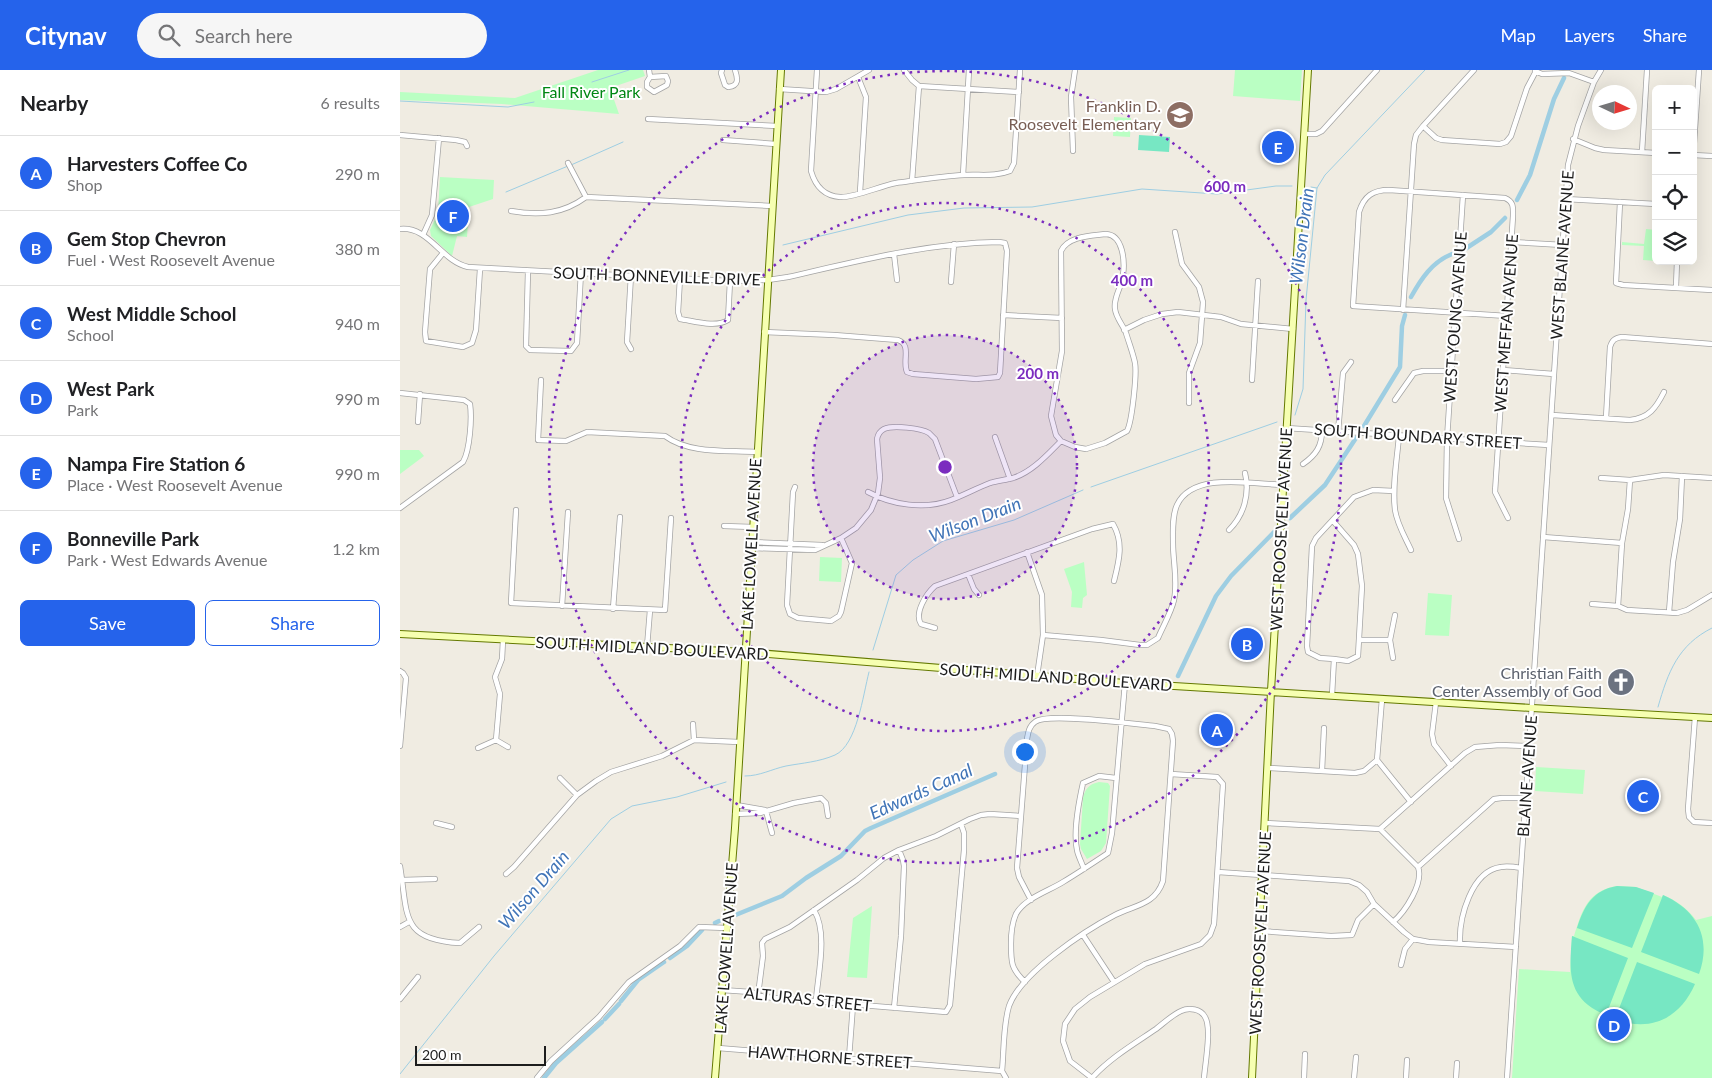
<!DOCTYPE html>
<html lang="en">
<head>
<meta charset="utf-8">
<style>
  body { margin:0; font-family:Lato,sans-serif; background:#f6f6f6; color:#202124 }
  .controls { position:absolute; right:15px; top:15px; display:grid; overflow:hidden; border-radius:8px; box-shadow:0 5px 20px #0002 }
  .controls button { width:45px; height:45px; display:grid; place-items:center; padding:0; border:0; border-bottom:1px solid #e0e0e0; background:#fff; color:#202124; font:25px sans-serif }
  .compass { position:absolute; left:1192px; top:15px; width:45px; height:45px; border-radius:50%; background:#fff; box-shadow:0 5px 20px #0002; rotate:94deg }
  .scale { position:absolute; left:15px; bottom:12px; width:131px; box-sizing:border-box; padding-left:5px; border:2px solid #1d1d1d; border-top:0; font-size:14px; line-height:18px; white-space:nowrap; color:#1d1d1d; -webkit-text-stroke:4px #fff; paint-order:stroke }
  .you { position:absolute; left:624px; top:681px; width:18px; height:18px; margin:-12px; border:4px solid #fff; border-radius:50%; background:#1a73e8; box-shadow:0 0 0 8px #1a73e833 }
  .badge { display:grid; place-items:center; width:32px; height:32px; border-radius:50%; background:#2563eb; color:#fff; font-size:16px; font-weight:700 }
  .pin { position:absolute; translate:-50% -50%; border:2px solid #fff; box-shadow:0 1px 5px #0006 }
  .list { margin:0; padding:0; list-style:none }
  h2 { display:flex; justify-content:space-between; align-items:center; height:65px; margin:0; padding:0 20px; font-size:21px }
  h2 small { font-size:16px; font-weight:400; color:#757577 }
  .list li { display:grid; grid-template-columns:32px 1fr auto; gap:15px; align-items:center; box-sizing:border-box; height:75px; padding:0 20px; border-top:1px solid #e0e0e0 }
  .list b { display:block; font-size:19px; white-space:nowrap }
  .list p { margin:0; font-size:16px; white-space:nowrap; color:#757577 }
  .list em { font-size:16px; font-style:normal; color:#757577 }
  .actions { display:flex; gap:10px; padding:15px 20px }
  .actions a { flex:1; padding:11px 0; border:1px solid #2563eb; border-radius:8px; text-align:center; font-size:18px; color:#2563eb }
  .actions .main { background:#2563eb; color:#fff }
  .icon { flex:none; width:28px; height:28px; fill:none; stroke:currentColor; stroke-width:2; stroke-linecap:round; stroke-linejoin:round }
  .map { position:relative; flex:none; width:1312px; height:1008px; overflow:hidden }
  header { display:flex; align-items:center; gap:30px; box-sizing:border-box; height:70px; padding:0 25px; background:#2563eb; color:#fff }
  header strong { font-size:24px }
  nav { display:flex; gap:28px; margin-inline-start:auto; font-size:18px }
  .search { width:350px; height:45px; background:#f6f6f6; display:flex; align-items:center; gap:12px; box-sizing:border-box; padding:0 18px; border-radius:28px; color:#757577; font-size:19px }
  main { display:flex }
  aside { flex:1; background:#fff }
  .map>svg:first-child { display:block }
  .park { fill:#baffc3 }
  .pitch { fill:#77e7c3 }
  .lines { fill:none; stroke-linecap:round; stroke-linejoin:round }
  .stream { stroke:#9ecee2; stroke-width:1 }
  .canal { stroke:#9ecee2; stroke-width:4.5 }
  .street-casing { stroke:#a4a4a4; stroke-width:6 }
  .secondary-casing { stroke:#647900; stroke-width:8 }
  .street { stroke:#fff; stroke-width:4.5 }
  .secondary { stroke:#f6ffb1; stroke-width:6 }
  .ring { fill:none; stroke:#7b2cbf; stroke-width:2.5; stroke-dasharray:2.5 5 }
  .labels { text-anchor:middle; stroke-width:4; stroke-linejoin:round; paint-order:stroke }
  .park-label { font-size:16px; fill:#008713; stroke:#fff }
  .education-label { font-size:16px; fill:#785e54; stroke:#fff; text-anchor:end }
  .street-label { font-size:16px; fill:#1d1d1d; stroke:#fff }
  .worship-label { font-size:16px; fill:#5b616d; stroke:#fff; text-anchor:end }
  .water-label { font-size:18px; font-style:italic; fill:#4074b7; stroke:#fff }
  .centre { fill:#7b2cbf; stroke:#fff; stroke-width:2.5 }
  .ring-label { font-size:15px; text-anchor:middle; font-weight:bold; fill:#7b2cbf; stroke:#fff; stroke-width:4; stroke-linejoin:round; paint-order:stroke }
</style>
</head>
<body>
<header>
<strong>Citynav</strong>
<div class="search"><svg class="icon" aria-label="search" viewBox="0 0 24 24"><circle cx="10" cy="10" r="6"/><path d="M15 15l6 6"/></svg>Search here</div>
<nav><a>Map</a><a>Layers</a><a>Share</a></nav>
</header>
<main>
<aside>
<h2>Nearby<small>6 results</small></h2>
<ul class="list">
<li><span class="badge">A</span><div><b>Harvesters Coffee Co</b><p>Shop</p></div><em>290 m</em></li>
<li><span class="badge">B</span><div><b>Gem Stop Chevron</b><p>Fuel · West Roosevelt Avenue</p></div><em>380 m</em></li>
<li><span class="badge">C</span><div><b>West Middle School</b><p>School</p></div><em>940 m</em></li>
<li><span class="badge">D</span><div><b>West Park</b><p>Park</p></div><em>990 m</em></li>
<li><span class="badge">E</span><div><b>Nampa Fire Station 6</b><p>Place · West Roosevelt Avenue</p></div><em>990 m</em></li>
<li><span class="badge">F</span><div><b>Bonneville Park</b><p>Park · West Edwards Avenue</p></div><em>1.2 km</em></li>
</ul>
<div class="actions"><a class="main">Save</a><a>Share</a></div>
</aside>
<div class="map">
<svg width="1312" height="1008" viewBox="0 0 1312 1008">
  <rect width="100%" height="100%" fill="#f0ece2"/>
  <!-- park -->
  <path class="park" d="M198,0H243L245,6L210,18L219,44L102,34L0,30V22L115,28Z
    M835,0H902L900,31L833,26Z
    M714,47L731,48L730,67L713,66Z
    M40,107L94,110L93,129L69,137L67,167L57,166L52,186L31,166L30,160L38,143Z
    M1246,159L1256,160V191L1243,190L1244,176L1222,175V172L1244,174Z
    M0,380H19L24,386L0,404Z
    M420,487L442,488L441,512L419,511Z
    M684,492L687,525L683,528L682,538L671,537L672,522L664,499Z
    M1028,523L1052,525L1049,566L1025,565Z
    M1136,697L1185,700L1183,724L1135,721Z
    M699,712L708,713L710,716L706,773L701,781L687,789L681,779L680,774L683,728C685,719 689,714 699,712Z
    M1217,816L1236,817L1262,827L1263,825C1277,831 1287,838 1296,850L1312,846V1008H1112L1119,899L1170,902L1172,866H1174C1182,841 1187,821 1217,816Z
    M472,836L467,908L447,907L453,848Z"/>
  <!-- pitch -->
  <path class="pitch" d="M739,65L770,67L769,82L738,80Z
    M1217,816L1236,817L1254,823L1232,878L1177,858C1184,836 1193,820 1217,816Z
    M1263,825C1297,840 1312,868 1299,904L1241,882Z
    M1172,866L1228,888L1206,945C1167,929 1169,903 1172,866Z
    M1237,892L1295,914C1280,948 1251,963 1215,949Z"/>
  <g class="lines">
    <!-- stream -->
    <path class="stream" d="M192,12L229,0
      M0,31L108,37L134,32
      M171,95L223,72
      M911,117L917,118
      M106,122L168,96
      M383,175L508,145L564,138L632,137L742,119L817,124L876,116H892
      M895,345L903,319L906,230L917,118L925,105L1025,0
      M691,417L877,352
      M473,580L496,505L513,490L543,471L614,450L683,420
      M1258,637C1268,602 1278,575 1312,558
      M345,706C360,706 372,699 386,696C402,693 419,692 435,685C457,675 463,625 469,602
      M0,1004L94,886L211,749L232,736L277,727L326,712"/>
    <!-- canal -->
    <path class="canal" d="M1117,130L1130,105L1154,29L1164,8
      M1065,179L1091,162L1105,148
      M1011,227C1021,209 1032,192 1052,184
      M964,356L1000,297L1002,256L1005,245
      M890,448L925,415L956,368
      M778,606L816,526L831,506L877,459
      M333,846L382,826L406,808L441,786L465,761L471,758L595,704
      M315,853L319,851
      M270,888L287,876L302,860
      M221,931L238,910L264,892
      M205,949L219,934
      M144,1008L156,993L202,952"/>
    <!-- street casing -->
    <g class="street-casing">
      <path id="street" d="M249,0L250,7L247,12V17L254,22L267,15L268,11L266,6L250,7
        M322,0L321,3L325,15L328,17C339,16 338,9 335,0
        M417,0L411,101C415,115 424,126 440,127C454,128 480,116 496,113C518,110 542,106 564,105C580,104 595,107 610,101L614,93L620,0
        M504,0L512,10L519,16L619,22
        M1135,1L1142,4L1169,3L1194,12
        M458,7L466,27L460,122
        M379,19L426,22L436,19L469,0
        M248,49L377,56
        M1023,56L1036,68L1042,70L1100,74L1106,72L1111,66L1127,18L1136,1
        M904,64H916L922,61L977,0
        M0,65L56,70L65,72L67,76
        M1173,69L1195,78L1204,80L1256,83
        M323,70L376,74
        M673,81L671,27L675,0
        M1242,82L1247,0
        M1293,85L1312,86
        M1293,88L1299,0
        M168,93L186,127
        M563,105L569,0
        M512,111L519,16
        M1165,129L1256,134
        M1220,132L1216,213L1223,215L1312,220
        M111,141C139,146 163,144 186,127L372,136
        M0,159C29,156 41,191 68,197L330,211L368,210L388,207C458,191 527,173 599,172L605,173L607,181L600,303L598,307L576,309L513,304L507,302C502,291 512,275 498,270L434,265L364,262
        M775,162L782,194L799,217L803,232L800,273L789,303V333
        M706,164C723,165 725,191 723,205C722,217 713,227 715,239C716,248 723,255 726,263C729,273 733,283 735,293C737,304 732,352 727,361L705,373L686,379L675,377L661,371L656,365L651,346L662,281L661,181C668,166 691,166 706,164Z
        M23,165L32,145L39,68
        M1111,172L1163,175
        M43,183L30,199L25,262L26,271L63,277L72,273L76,260L80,199
        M494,184L497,210
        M128,201L126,276L130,280L171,281L177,273L181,202
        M231,205L227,272L231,279
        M280,208L278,242L280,249C294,251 316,258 328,250L330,211
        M551,212L554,174
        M1276,217L1277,191
        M1003,240L1014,74L1016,65L1023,56L1074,0
        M603,245L662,248
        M1107,246L953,236L959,142C964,126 973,120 989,120L1105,128C1114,132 1113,137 1113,146L1095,422L1108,448
        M724,260L744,250L762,244L778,242L821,247L841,254L893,259
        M1103,300L1154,304
        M141,310L138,370L166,371L187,362L265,366C289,384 327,380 356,382
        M852,310L858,211
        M0,323L64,330L70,334C72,348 70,380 63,392L0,438
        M995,330L1014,303L1023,301H1051
        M1152,345L1230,350C1249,348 1256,338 1264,322
        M1206,348L1210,277C1212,270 1215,268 1222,267L1312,274
        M18,352L20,324
        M886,358L1149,375
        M938,362L943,303L951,292
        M999,366C997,390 992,416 995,440C997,454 1005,467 1011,480
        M595,367L610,409
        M903,394C916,385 922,376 922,360
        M1201,408L1230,410L1264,405L1312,408
        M395,417L393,422L387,535L390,544L398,548L431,551L439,546L441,542L452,493L441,468
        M468,422C492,435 525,440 551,430C564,425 577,418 590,413C597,411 605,410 613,408C632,402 647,385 661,371
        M116,440L111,533L265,540L271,448
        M933,451L954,475L958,484L962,516L958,586L948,591L934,589
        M324,456L353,457
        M829,460C844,445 850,424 845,403
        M1143,467L1222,473
        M1059,469L1046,428L1047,369L1063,125
        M352,472L422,475
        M352,478L415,480L441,468L456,458L471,440L478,423L480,408L477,369C478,364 480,361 484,359C493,355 521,358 529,363C531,365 533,367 535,369L557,427
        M627,482L642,525L643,565L637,606
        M568,504L574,519L579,525
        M1192,534L1218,536L1227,540L1277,543L1287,540L1312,525
        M162,536L168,442
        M1218,536L1222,473L1228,439L1230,410
        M213,539L220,447
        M1269,542L1273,492L1280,449L1282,406
        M535,558L521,554C514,543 526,524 535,516L692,459L713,454C724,473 719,491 714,511
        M643,565L701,570L740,575H747L758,568C763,556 771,543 774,530C778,511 773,492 773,473C773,461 772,446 777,435C793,401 853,414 883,415
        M959,570H990
        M247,577L250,540
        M993,588L990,570L995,545
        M0,601L3,603L6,608L0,676
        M932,625L934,589L920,588L908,582L907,576L912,476L916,468L954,427L973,420L994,421
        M982,629L977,690L1011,732
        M1036,632L1032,664L1034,674L1051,696
        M1295,647L1288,739L1289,747L1294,752L1312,753
        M293,654L294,670
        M96,670L100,624L95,607L102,589L103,570
        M96,670L108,677
        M78,678L96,670
        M868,698L955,703L964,701L977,690
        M922,701L924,658
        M160,708L177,725
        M336,735L365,740
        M366,741L372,763
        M335,744L360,743L394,733L421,728L426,733L428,746
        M36,753L52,757
        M865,753L980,759L1065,683L1075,677L1100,675L1129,676
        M980,759L1018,797
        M0,796C8,845 0,870 60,873L79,857
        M684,799C682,793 678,786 677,780C673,762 679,731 683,713L699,706L716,708
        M818,802L949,811L959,815L967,822L974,834L1004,862L1013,869L1029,872L1116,877
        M106,804L114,797L177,725L196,711L211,702L262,686L294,670L339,672
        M2,810L35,809
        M414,840C428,863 418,904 416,930
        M993,852C1005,842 1024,813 1018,797L1094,729L1102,728H1126
        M0,857L9,852
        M860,861L931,866L952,865L958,850L974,834
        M683,865L714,912
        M1060,873C1059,848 1071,801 1101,797C1107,796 1115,797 1121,798
        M1001,895L1005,879L1013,869
        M625,912C611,899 611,892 611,874C611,865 612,853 616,844C625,828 649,821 663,812C678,803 693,793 708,783L712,763L725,613
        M322,920L351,922L364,927L546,942L550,935L564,780V763L561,754
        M358,925L363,886L362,873L365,869L390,857L457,810L484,788L499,780L536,766L570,749L581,745L590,744L620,746
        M0,929L18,907
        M494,938L501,866L504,796L503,790L499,780
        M318,978L602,1001
        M449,988L453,935
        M137,1008L151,991L199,947L229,912L280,876L299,857L327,858
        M606,1008L602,1001C604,981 603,956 609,936C621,903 684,861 715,845C735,835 755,835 763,811L773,671L772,664L769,659L755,656C734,654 647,642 635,652C629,656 628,663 627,669L617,798L619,807L631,830
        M692,1008L670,991L663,971L665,954L675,939L690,927L745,894L801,874L810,865L814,854L823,714L817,707L771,704
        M692,1008C710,988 734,974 756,959C764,953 772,945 781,941C789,937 801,939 805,947C812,958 805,994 804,1008
        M904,1008L905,984
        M954,1008L956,987
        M1006,1008L1007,990
        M1056,1008L1057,993
        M1107,1008L1168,95L1178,56L1194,12L1201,0"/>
    </g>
    <!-- secondary casing -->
    <g class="secondary-casing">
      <path id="secondary" d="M0,564L345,582L725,613L1132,638L1312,648
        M315,1008L335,758L381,0
        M852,1008L871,621L908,0"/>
    </g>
    <!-- street -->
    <use href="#street" class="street"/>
    <!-- secondary -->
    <use href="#secondary" class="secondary"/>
  </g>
  <!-- distance rings -->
  <circle cx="545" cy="397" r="132" fill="#7b2cbf" fill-opacity=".12"/>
  <g class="ring">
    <circle cx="545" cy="397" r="132"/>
    <circle cx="545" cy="397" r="264"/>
    <circle cx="545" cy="397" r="396"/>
  </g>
  <!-- icons -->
  <defs>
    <g id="school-disc" transform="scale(1.4375)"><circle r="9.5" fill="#8d6e63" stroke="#fff"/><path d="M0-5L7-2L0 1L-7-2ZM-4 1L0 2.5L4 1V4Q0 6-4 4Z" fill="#fff"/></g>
    <g id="church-disc" transform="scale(1.4375)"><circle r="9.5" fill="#6b7280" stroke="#fff"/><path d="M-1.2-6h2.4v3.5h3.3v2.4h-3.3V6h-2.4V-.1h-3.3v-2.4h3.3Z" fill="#fff"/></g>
  </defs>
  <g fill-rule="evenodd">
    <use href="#school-disc" x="780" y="45"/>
    <use href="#church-disc" x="1221" y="612"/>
  </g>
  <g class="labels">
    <!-- park labels -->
    <g class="park-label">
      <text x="191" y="28">Fall River Park</text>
    </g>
    <!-- education labels -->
    <g class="education-label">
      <text x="761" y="42">Franklin D.<tspan x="761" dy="18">Roosevelt Elementary</tspan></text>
    </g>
    <!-- street labels -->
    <g class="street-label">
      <text transform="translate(1162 185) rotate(-86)" y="6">WEST BLAINE AVENUE</text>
      <text transform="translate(257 206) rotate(2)" y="6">SOUTH BONNEVILLE DRIVE</text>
      <text transform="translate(1055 247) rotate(-86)" y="6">WEST YOUNG AVENUE</text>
      <text transform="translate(1106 253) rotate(-86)" y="6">WEST MEFFAN AVENUE</text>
      <text transform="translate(1018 366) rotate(4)" y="6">SOUTH BOUNDARY STREET</text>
      <text transform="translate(881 459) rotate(-87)" y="6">WEST ROOSEVELT AVENUE</text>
      <text transform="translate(351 474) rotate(-87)" y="6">LAKE LOWELL AVENUE</text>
      <text transform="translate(252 578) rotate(3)" y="6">SOUTH MIDLAND BOULEVARD</text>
      <text transform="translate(656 607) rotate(4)" y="6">SOUTH MIDLAND BOULEVARD</text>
      <text transform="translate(1127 706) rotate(-86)" y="6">BLAINE AVENUE</text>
      <text transform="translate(860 863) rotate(-87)" y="6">WEST ROOSEVELT AVENUE</text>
      <text transform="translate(326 878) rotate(-86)" y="6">LAKE LOWELL AVENUE</text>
      <text transform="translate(408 929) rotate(6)" y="6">ALTURAS STREET</text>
      <text transform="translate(430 987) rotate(4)" y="6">HAWTHORNE STREET</text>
    </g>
    <!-- worship labels -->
    <g class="worship-label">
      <text x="1202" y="609">Christian Faith<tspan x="1202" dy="18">Center Assembly of God</tspan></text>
    </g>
    <!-- water labels -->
    <g class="water-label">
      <text transform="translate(902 166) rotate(-83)" y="6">Wilson Drain</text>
      <text transform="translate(575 450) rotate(-21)" y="6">Wilson Drain</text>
      <text transform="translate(521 722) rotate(-24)" y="6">Edwards Canal</text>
      <text transform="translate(134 820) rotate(-49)" y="6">Wilson Drain</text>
    </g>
  </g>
  <circle cx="545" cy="397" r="8" class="centre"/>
  <g class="ring-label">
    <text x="825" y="122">600 m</text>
    <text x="732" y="216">400 m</text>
    <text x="638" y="309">200 m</text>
  </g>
</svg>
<div class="controls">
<button>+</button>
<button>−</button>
<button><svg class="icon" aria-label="locate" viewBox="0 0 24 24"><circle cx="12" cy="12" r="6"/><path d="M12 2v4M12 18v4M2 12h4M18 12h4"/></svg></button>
<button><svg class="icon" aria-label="layers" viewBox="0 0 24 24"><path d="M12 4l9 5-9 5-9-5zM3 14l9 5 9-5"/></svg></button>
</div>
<svg class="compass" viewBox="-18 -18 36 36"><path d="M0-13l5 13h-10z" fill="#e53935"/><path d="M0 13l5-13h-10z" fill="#757577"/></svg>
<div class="scale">200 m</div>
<div class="you"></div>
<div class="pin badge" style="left:817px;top:660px">A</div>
<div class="pin badge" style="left:847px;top:574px">B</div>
<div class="pin badge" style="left:1243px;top:726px">C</div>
<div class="pin badge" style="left:1214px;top:955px">D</div>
<div class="pin badge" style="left:878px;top:77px">E</div>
<div class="pin badge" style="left:53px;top:146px">F</div>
</div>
</main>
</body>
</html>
